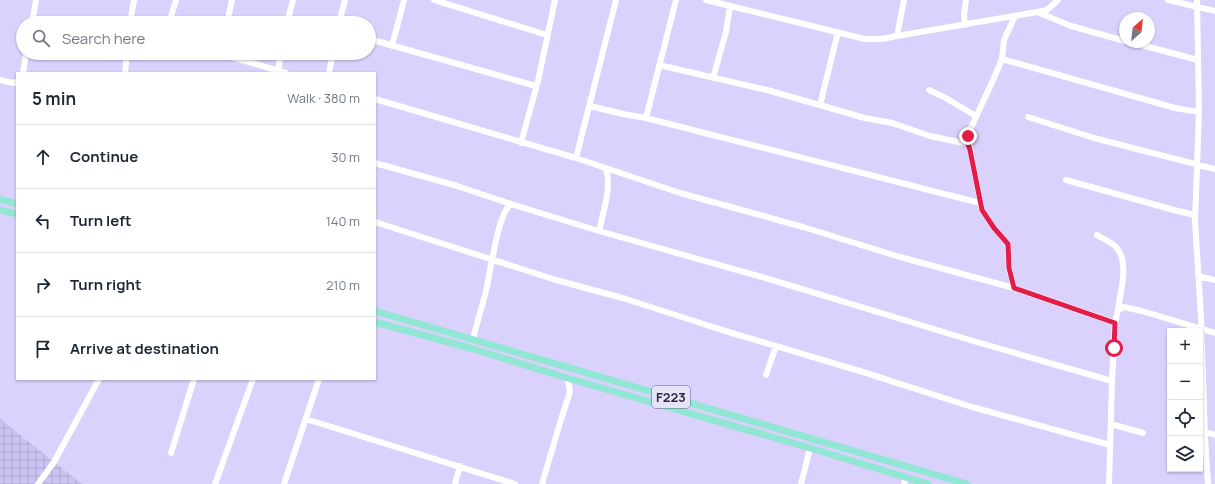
<!DOCTYPE html>
<html lang="en">
<head>
<meta charset="utf-8">
<style>
  body { margin:0; font-family:Manrope,sans-serif; background:#f6f6f7; color:#1f2937 }
  .controls { position:absolute; right:12px; bottom:12px; display:grid; overflow:hidden; border-radius:0px; box-shadow:0 1px 3px #0004 }
  .controls button { width:36px; height:36px; display:grid; place-items:center; padding:0; border:0; border-bottom:1px solid #e0e1e3; background:#fff; color:#1f2937; font:20px sans-serif }
  .compass { position:absolute; left:1119px; top:12px; width:36px; height:36px; border-radius:50%; background:#fff; box-shadow:0 1px 3px #0004; rotate:27deg }
  .stop { position:absolute; width:12px; height:12px; margin:-9px; border:3px solid #e11d48; border-radius:50%; background:#fff }
  .stop.end { background:#e11d48; border-color:#fff; box-shadow:0 1px 4px #0008 }
  .list { margin:0; padding:0; list-style:none }
  h2 { display:flex; justify-content:space-between; align-items:center; height:52px; margin:0; padding:0 16px; font-size:17px }
  h2 small { font-size:13px; font-weight:400; color:#747a83 }
  .list li { display:grid; grid-template-columns:26px 1fr auto; gap:12px; align-items:center; box-sizing:border-box; height:64px; padding:0 16px; border-top:1px solid #e0e1e3 }
  .list b { display:block; font-size:15px; white-space:nowrap }
  .list em { font-size:13px; font-style:normal; color:#747a83 }
  .icon { flex:none; width:22px; height:22px; fill:none; stroke:currentColor; stroke-width:2; stroke-linecap:round; stroke-linejoin:round }
  .map { position:relative; flex:none; width:1215px; height:484px; overflow:hidden }
  .search { position:absolute; background:#fff; box-shadow:0 1px 3px #0004; left:16px; top:16px; width:360px; height:44px; display:flex; align-items:center; gap:10px; box-sizing:border-box; padding:0 14px; border-radius:22px; color:#747a83; font-size:15px }
  .panel { position:absolute; background:#fff; box-shadow:0 1px 3px #0004; left:16px; top:72px; width:360px; height:308px; border-radius:0px }
  .map>svg:first-child { display:block }
  .industrial { fill:url(#industrial-grid) }
  .lines { fill:none; stroke-linecap:round; stroke-linejoin:round }
  .minor { stroke:#fff; stroke-width:6 }
  .major { stroke:#92e6d4; stroke-width:7 }
  .route { stroke:#e11d48; stroke-width:5 }
  .labels { text-anchor:middle; stroke-width:4; stroke-linejoin:round; paint-order:stroke }
  .shield { fill:#e6e2f8; stroke:#666176; stroke-width:1 }
  .shield-label { font-size:13px; font-weight:bold; fill:#2f2a3f }
</style>
</head>
<body>
<div class="map">
<svg width="1215" height="484" viewBox="0 0 1215 484">
  <defs>
    <pattern id="industrial-grid" width="8" height="8" patternUnits="userSpaceOnUse"><rect width="8" height="8" fill="#cdc3f3"/><path d="M0 4h8M4 0v8" fill="none" stroke="#b0a8d1"/></pattern>
  </defs>
  <rect width="100%" height="100%" fill="#dbd1fd"/>
  <!-- industrial -->
  <path class="industrial" d="M0,419L54,462L82,484H0Z"/>
  <g class="lines">
    <!-- minor -->
    <path class="minor" d="M434,0L547,35
      M706,0L865,39H882L897,36L1037,12L1047,10L1058,0
      M1168,0L1215,11
      M1197,0L1199,112L1195,221L1201,317L1205,439L1208,484
      M1037,12L1071,26L1125,41
      M32,23L36,0
      M130,23L134,0
      M169,23L176,0
      M227,23L232,0
      M287,23L293,0
      M339,23L345,0
      M965,25L964,15L966,0
      M897,36L904,0
      M369,39L536,86
      M1130,42L1198,60
      M392,46L404,0
      M218,53L286,73
      M1002,59L1175,108L1199,112
      M659,65L767,90L865,118L892,123L930,136L968,144
      M278,71L281,53
      M23,73L26,53
      M125,73L127,53
      M329,73L333,53
      M713,78L726,32L730,6
      M0,80L13,83L17,82
      M929,90L944,97L976,116
      M375,99L576,158L680,193L803,227L900,257L1014,288L1115,323
      M820,105L838,32
      M590,106L623,114L646,118L980,203
      M1028,117L1094,138L1215,169
      M646,118L676,0
      M521,143L538,81L555,0
      M576,158L616,0
      M375,163L454,185L514,205L599,231L772,280L970,340L1112,381
      M1066,180L1174,210L1195,215
      M375,222L556,280L626,299L722,330L863,372L972,407L1110,445
      M599,231C603,212 612,187 606,169
      M1097,235C1103,239 1111,242 1116,247C1130,262 1120,292 1118,310
      M1198,276L1215,280
      M1014,288L1009,268L1008,244L994,228L982,210L970,149L968,144L969,132L994,78L1002,59L1004,40L1015,16
      M473,339C477,323 482,307 486,291C490,274 498,214 510,205H514
      M766,375L776,346
      M306,419L515,484
      M1111,424L1143,433
      M1205,432L1215,435
      M171,453L194,379
      M38,484L54,462L99,379
      M215,484L253,379
      M284,484L319,379
      M455,484L460,466
      M542,484L559,426L569,395L570,390L567,378
      M801,484L810,448
      M904,484L906,477
      M1109,484L1112,381L1115,323L1118,310L1124,307L1142,311L1215,333"/>
    <!-- major -->
    <path class="major" d="M0,199L17,204
      M0,210L17,214
      M375,311L967,484
      M375,322L470,348L567,378L810,448L928,484"/>
  </g>
  <g class="lines">
    <!-- route -->
    <path class="route" d="M968,136V144L970,150L982,210L994,228L1008,244L1009,268L1014,288L1115,323L1114,348"/>
  </g>
  <g class="labels">
    <!-- shield labels -->
    <rect class="shield" x="652" y="386" width="38" height="22" rx="3"/>
    <g class="shield-label">
      <text x="671" y="402">F223</text>
    </g>
  </g>
</svg>
<div class="controls">
<button>+</button>
<button>−</button>
<button><svg class="icon" aria-label="locate" viewBox="0 0 24 24"><circle cx="12" cy="12" r="6"/><path d="M12 2v4M12 18v4M2 12h4M18 12h4"/></svg></button>
<button><svg class="icon" aria-label="layers" viewBox="0 0 24 24"><path d="M12 4l9 5-9 5-9-5zM3 14l9 5 9-5"/></svg></button>
</div>
<svg class="compass" viewBox="-18 -18 36 36"><path d="M0-13l5 13h-10z" fill="#e53935"/><path d="M0 13l5-13h-10z" fill="#747a83"/></svg>
<div class="stop" style="left:1114px;top:348px"></div>
<div class="stop end" style="left:968px;top:136px"></div>
<div class="search"><svg class="icon" aria-label="search" viewBox="0 0 24 24"><circle cx="10" cy="10" r="6"/><path d="M15 15l6 6"/></svg>Search here</div>
<section class="panel">
<h2>5 min<small>Walk · 380 m</small></h2>
<ul class="list">
<li><svg class="icon" aria-label="ahead" viewBox="0 0 24 24"><path d="M12 20V5M6 11l6-6 6 6"/></svg><div><b>Continue</b></div><em>30 m</em></li>
<li><svg class="icon" aria-label="left" viewBox="0 0 24 24"><path d="M17 20v-9H6M10 6l-5 5 5 5"/></svg><div><b>Turn left</b></div><em>140 m</em></li>
<li><svg class="icon" aria-label="right" viewBox="0 0 24 24"><path d="M7 20v-9h11M14 6l5 5-5 5"/></svg><div><b>Turn right</b></div><em>210 m</em></li>
<li><svg class="icon" aria-label="arrive" viewBox="0 0 24 24"><path d="M6 21V4h12l-3 4 3 4H6"/></svg><div><b>Arrive at destination</b></div></li>
</ul>
</section>
</div>
</body>
</html>
